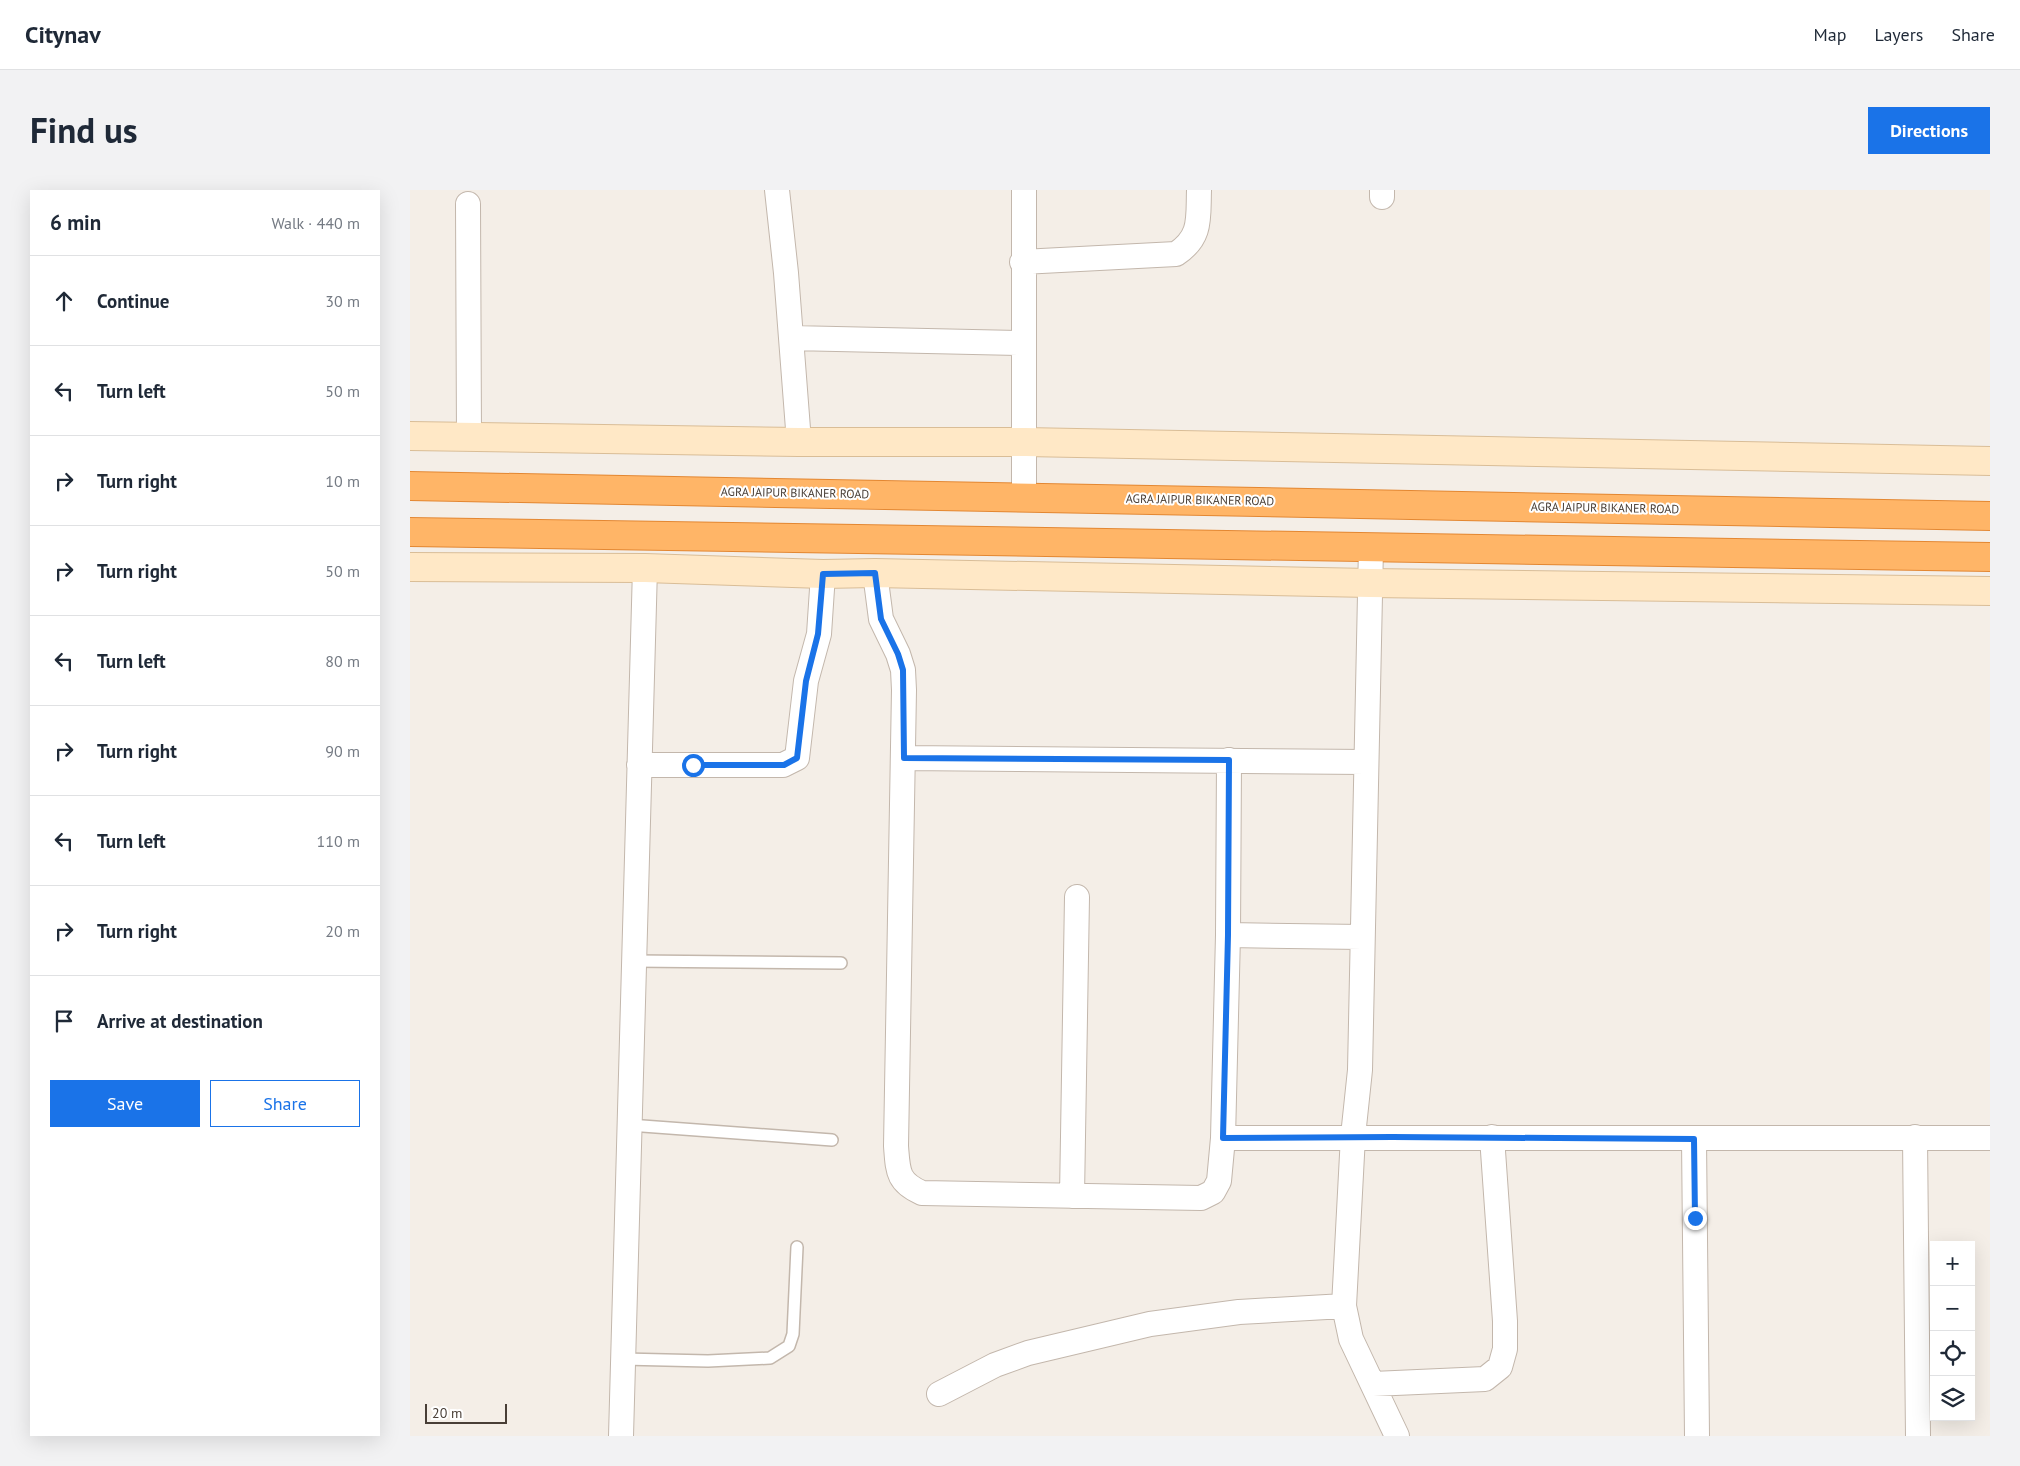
<!DOCTYPE html>
<html lang="en">
<head>
<meta charset="utf-8">
<style>
  body { margin:0; font-family:"PT Sans",sans-serif; background:#f2f2f3; color:#1f2937 }
  .controls { position:absolute; right:15px; bottom:15px; display:grid; overflow:hidden; border-radius:0px; box-shadow:0 5px 20px #0002 }
  .controls button { width:45px; height:45px; display:grid; place-items:center; padding:0; border:0; border-bottom:1px solid #e0e1e3; background:#fff; color:#1f2937; font:25px sans-serif }
  .scale { position:absolute; left:15px; bottom:12px; width:82px; box-sizing:border-box; padding-left:5px; border:2px solid #483e36; border-top:0; font-size:14px; line-height:18px; white-space:nowrap; color:#483e36; -webkit-text-stroke:4px #fff; paint-order:stroke }
  .stop { position:absolute; width:15px; height:15px; margin:-11px; border:4px solid #1a73e8; border-radius:50%; background:#fff }
  .stop.end { background:#1a73e8; border-color:#fff; box-shadow:0 1px 5px #0008 }
  .list { margin:0; padding:0; list-style:none }
  h2 { display:flex; justify-content:space-between; align-items:center; height:65px; margin:0; padding:0 20px; font-size:21px }
  h2 small { font-size:16px; font-weight:400; color:#747a83 }
  .list li { display:grid; grid-template-columns:32px 1fr auto; gap:15px; align-items:center; box-sizing:border-box; height:90px; padding:0 20px; border-top:1px solid #e0e1e3 }
  .list b { display:block; font-size:19px; white-space:nowrap }
  .list em { font-size:16px; font-style:normal; color:#747a83 }
  .actions { display:flex; gap:10px; padding:15px 20px }
  .actions a { flex:1; padding:11px 0; border:1px solid #1a73e8; border-radius:0px; text-align:center; font-size:18px; color:#1a73e8 }
  .actions .main { background:#1a73e8; color:#fff }
  .icon { flex:none; width:28px; height:28px; fill:none; stroke:currentColor; stroke-width:2; stroke-linecap:round; stroke-linejoin:round }
  .map { position:relative; flex:none; width:1580px; height:1246px; overflow:hidden; border-radius:0px }
  header { display:flex; align-items:center; gap:30px; box-sizing:border-box; height:70px; padding:0 25px; background:#fff; border-bottom:1px solid #e0e1e3 }
  header strong { font-size:24px }
  nav { display:flex; gap:28px; margin-inline-start:auto; font-size:18px }
  .intro { display:flex; align-items:center; justify-content:space-between; box-sizing:border-box; height:120px; padding:0 30px }
  h1 { margin:0; font-size:35px }
  .button { padding:12px 22px; border-radius:0px; background:#1a73e8; color:#fff; font-size:18px; font-weight:700 }
  main { display:flex; gap:30px; padding:0 30px }
  aside { flex:1; background:#fff; border-radius:0px; box-shadow:0 5px 20px #0002 }
  .map>svg:first-child { display:block }
  .lines { fill:none; stroke-linecap:round; stroke-linejoin:round }
  .lane-casing { stroke:#c3b7ac; stroke-width:14 }
  .street-casing { stroke:#c3b7ac; stroke-width:26 }
  .secondary-casing { stroke:#d9bd97; stroke-width:30 }
  .highway-casing { stroke:#e38732; stroke-width:30 }
  .lane { stroke:#fff; stroke-width:11 }
  .street { stroke:#fff; stroke-width:24 }
  .secondary { stroke:#ffe8c6; stroke-width:28 }
  .highway { stroke:#ffb567; stroke-width:28 }
  .route { stroke:#1a73e8; stroke-width:6 }
  .labels { text-anchor:middle; stroke-width:4; stroke-linejoin:round; paint-order:stroke }
  .street-label { font-size:12px; fill:#483e36; stroke:#fff }
</style>
</head>
<body>
<header>
<strong>Citynav</strong>
<nav><a>Map</a><a>Layers</a><a>Share</a></nav>
</header>
<div class="intro"><h1>Find us</h1><a class="button">Directions</a></div>
<main>
<aside>
<h2>6 min<small>Walk · 440 m</small></h2>
<ul class="list">
<li><svg class="icon" aria-label="ahead" viewBox="0 0 24 24"><path d="M12 20V5M6 11l6-6 6 6"/></svg><div><b>Continue</b></div><em>30 m</em></li>
<li><svg class="icon" aria-label="left" viewBox="0 0 24 24"><path d="M17 20v-9H6M10 6l-5 5 5 5"/></svg><div><b>Turn left</b></div><em>50 m</em></li>
<li><svg class="icon" aria-label="right" viewBox="0 0 24 24"><path d="M7 20v-9h11M14 6l5 5-5 5"/></svg><div><b>Turn right</b></div><em>10 m</em></li>
<li><svg class="icon" aria-label="right" viewBox="0 0 24 24"><path d="M7 20v-9h11M14 6l5 5-5 5"/></svg><div><b>Turn right</b></div><em>50 m</em></li>
<li><svg class="icon" aria-label="left" viewBox="0 0 24 24"><path d="M17 20v-9H6M10 6l-5 5 5 5"/></svg><div><b>Turn left</b></div><em>80 m</em></li>
<li><svg class="icon" aria-label="right" viewBox="0 0 24 24"><path d="M7 20v-9h11M14 6l5 5-5 5"/></svg><div><b>Turn right</b></div><em>90 m</em></li>
<li><svg class="icon" aria-label="left" viewBox="0 0 24 24"><path d="M17 20v-9H6M10 6l-5 5 5 5"/></svg><div><b>Turn left</b></div><em>110 m</em></li>
<li><svg class="icon" aria-label="right" viewBox="0 0 24 24"><path d="M7 20v-9h11M14 6l5 5-5 5"/></svg><div><b>Turn right</b></div><em>20 m</em></li>
<li><svg class="icon" aria-label="arrive" viewBox="0 0 24 24"><path d="M6 21V4h12l-3 4 3 4H6"/></svg><div><b>Arrive at destination</b></div></li>
</ul>
<div class="actions"><a class="main">Save</a><a>Share</a></div>
</aside>
<div class="map">
<svg width="1580" height="1246" viewBox="0 0 1580 1246">
  <rect width="100%" height="100%" fill="#f4eee7"/>
  <g class="lines">
    <!-- lane casing -->
    <g class="lane-casing">
      <path id="lane" d="M224,771L431,773
        M219,935L422,950
        M213,1169L298,1171L360,1168L379,1156L383,1144L387,1057"/>
    </g>
    <!-- street casing -->
    <g class="street-casing">
      <path id="street" d="M367,0L376,83L389,252
        M614,0V307
        M972,7V0
        M58,14L59,247
        M612,72L766,64C792,47 788,28 789,0
        M381,148L613,153
        M961,357L950,880L943,946L934,1116L941,1149L987,1246
        M465,383L471,429L488,464L493,480L494,500L486,956C488,981 487,992 512,1003L791,1008L803,1002L809,991L813,948L818,745L819,570
        M494,568L956,572
        M229,575H373L387,568L396,491L409,444L413,384
        M818,745L952,747
        M1505,947L1508,1246
        M813,948H1580
        M1284,949L1287,1246
        M662,1006L667,707
        M963,1194L1075,1189L1090,1177L1095,1159V1131L1082,947
        M529,1204L585,1175L618,1163L740,1134L829,1122L934,1116
        M211,1246L235,378"/>
    </g>
    <!-- secondary casing -->
    <g class="secondary-casing">
      <path id="secondary" d="M0,246L389,252H615L1580,271
        M0,377L235,378L413,384L465,383L960,393L1580,401"/>
    </g>
    <!-- highway casing -->
    <g class="highway-casing">
      <path id="highway" d="M0,296L1580,326
        M0,342L1580,367"/>
    </g>
    <!-- lane -->
    <use href="#lane" class="lane"/>
    <!-- street -->
    <use href="#street" class="street"/>
    <!-- secondary -->
    <use href="#secondary" class="secondary"/>
    <!-- highway -->
    <use href="#highway" class="highway"/>
  </g>
  <g class="lines">
    <!-- route -->
    <path class="route" d="M283,575H374L387,568L396,491L408,444L413,384L465,383L471,429L488,464L493,480L494,568L819,570L818,745L813,948L982,947L1284,949L1285,1028"/>
  </g>
  <g class="labels">
    <!-- street labels -->
    <g class="street-label">
      <text transform="translate(385 303) rotate(1)" y="4">AGRA JAIPUR BIKANER ROAD</text>
      <text transform="translate(790 310) rotate(1)" y="4">AGRA JAIPUR BIKANER ROAD</text>
      <text transform="translate(1195 318) rotate(1)" y="4">AGRA JAIPUR BIKANER ROAD</text>
    </g>
  </g>
</svg>
<div class="controls">
<button>+</button>
<button>−</button>
<button><svg class="icon" aria-label="locate" viewBox="0 0 24 24"><circle cx="12" cy="12" r="6"/><path d="M12 2v4M12 18v4M2 12h4M18 12h4"/></svg></button>
<button><svg class="icon" aria-label="layers" viewBox="0 0 24 24"><path d="M12 4l9 5-9 5-9-5zM3 14l9 5 9-5"/></svg></button>
</div>
<div class="scale">20 m</div>
<div class="stop" style="left:283px;top:575px"></div>
<div class="stop end" style="left:1285px;top:1028px"></div>
</div>
</main>
</body>
</html>
